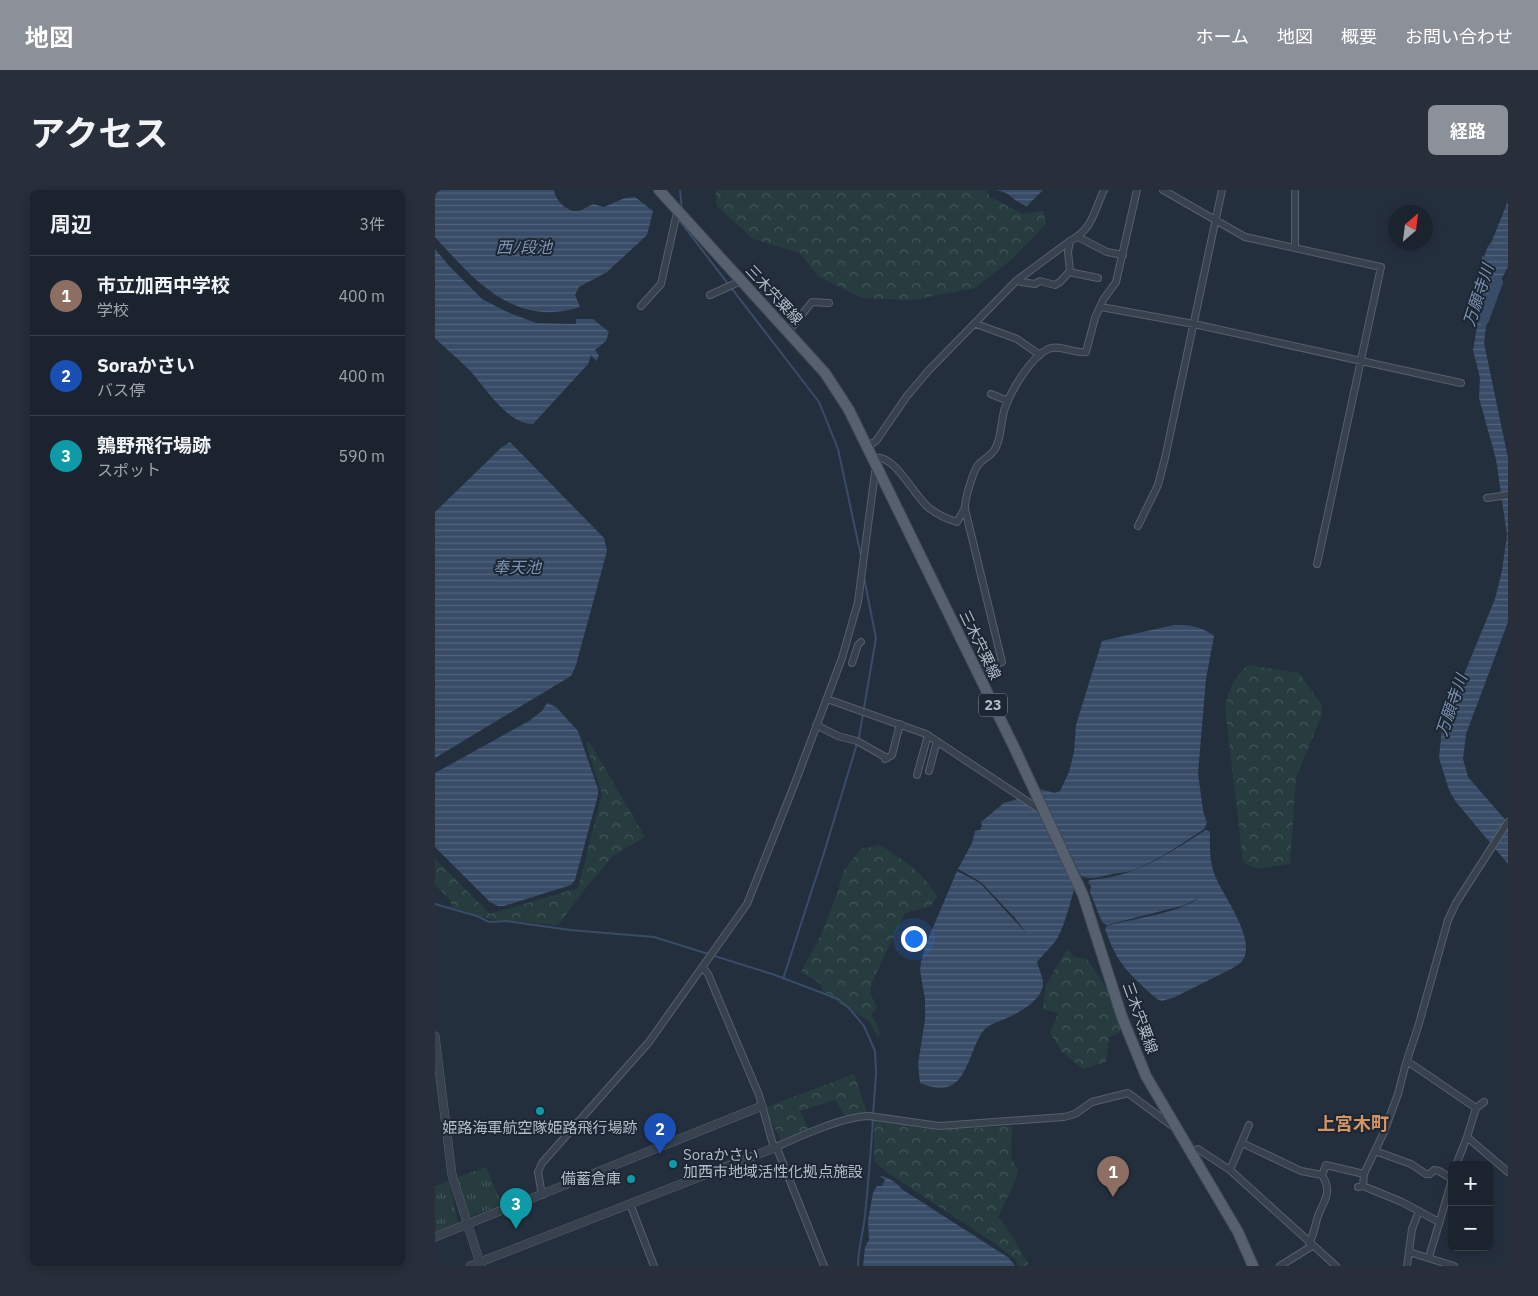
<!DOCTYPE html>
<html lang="ja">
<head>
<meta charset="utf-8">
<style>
  body { margin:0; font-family:"IBM Plex Sans","Noto Sans JP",sans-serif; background:#282f3a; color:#f1f3f6 }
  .controls { position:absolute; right:15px; bottom:15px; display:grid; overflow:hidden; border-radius:8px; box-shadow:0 2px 12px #0003 }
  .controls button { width:45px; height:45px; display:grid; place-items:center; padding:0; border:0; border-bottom:1px solid #39404a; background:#1b232e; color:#f1f3f6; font:25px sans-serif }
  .compass { position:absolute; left:953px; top:15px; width:45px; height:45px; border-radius:50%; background:#1b232e; box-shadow:0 2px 12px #0003; rotate:28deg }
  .you { position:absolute; left:478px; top:748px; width:18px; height:18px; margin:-12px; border:4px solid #fff; border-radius:50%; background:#1a73e8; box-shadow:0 0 0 8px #1a73e833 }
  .badge { display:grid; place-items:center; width:32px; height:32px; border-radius:50%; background:#8c9099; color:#fff; font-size:16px; font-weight:700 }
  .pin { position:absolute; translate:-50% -41px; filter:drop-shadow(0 1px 2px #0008) }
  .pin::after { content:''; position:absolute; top:26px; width:18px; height:15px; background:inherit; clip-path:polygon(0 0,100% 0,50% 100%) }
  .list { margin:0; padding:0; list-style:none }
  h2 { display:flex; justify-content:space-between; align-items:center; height:65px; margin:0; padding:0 20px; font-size:21px }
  h2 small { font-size:16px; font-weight:400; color:#a0a4aa }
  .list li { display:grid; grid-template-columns:32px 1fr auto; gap:15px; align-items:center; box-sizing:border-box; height:80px; padding:0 20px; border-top:1px solid #39404a }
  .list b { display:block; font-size:19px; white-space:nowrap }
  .list p { margin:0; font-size:16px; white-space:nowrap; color:#a0a4aa }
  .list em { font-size:16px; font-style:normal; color:#a0a4aa }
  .map { position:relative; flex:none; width:1073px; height:1076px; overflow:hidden; border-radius:8px }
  header { display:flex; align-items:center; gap:30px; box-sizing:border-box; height:70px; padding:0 25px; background:#8c9099; color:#fff }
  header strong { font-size:24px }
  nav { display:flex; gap:28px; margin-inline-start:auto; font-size:18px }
  .intro { display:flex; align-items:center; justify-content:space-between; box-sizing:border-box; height:120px; padding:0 30px }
  h1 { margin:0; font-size:35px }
  .button { padding:12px 22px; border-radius:8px; background:#8c9099; color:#fff; font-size:18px; font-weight:700 }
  main { display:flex; gap:30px; padding:0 30px }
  aside { flex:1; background:#1b232e; border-radius:8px; box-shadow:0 2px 12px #0003 }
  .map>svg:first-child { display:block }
  .grass { fill:url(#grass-tufts) }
  .forest { fill:url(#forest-crowns) }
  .water { fill:url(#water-rules) }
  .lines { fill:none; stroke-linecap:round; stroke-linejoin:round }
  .stream { stroke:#394c67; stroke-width:2 }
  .river { stroke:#394c67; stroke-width:10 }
  .minor-casing { stroke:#565f6c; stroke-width:8 }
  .tertiary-casing { stroke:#565f6c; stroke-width:9 }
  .primary-casing { stroke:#414a57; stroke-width:12 }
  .minor { stroke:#38414e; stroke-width:6 }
  .tertiary { stroke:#38414e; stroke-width:8 }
  .primary { stroke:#56606e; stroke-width:10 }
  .culture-dot { fill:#0f9aa8; stroke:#1d2633; stroke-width:2 }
  .labels { text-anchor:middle; stroke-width:4; stroke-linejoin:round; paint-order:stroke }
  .shield { fill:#1d2633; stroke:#878f9c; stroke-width:1 }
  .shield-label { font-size:14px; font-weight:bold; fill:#b4bcc9 }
  .street-label { font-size:15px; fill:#b4bcc9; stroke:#1d2633 }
  .poi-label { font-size:15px; fill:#b4bcc9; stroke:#1d2633 }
  .water-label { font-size:16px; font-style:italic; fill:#7c92b1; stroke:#1d2633 }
  .quarter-label { font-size:18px; font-weight:bold; fill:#d59563; stroke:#1d2633 }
</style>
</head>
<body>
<header>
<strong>地図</strong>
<nav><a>ホーム</a><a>地図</a><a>概要</a><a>お問い合わせ</a></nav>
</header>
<div class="intro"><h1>アクセス</h1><a class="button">経路</a></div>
<main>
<aside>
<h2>周辺<small>3件</small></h2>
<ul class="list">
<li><span class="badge" style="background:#8d6e63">1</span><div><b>市立加西中学校</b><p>学校</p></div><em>400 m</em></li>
<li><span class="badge" style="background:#1a4fb4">2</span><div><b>Soraかさい</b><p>バス停</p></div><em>400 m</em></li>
<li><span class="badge" style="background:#0f9aa8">3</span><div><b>鶉野飛行場跡</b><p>スポット</p></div><em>590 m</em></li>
</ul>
</aside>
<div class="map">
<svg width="1073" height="1076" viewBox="0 0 1073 1076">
  <defs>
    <pattern id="grass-tufts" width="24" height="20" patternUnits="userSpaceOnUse" patternTransform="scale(1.25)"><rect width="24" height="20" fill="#263c3f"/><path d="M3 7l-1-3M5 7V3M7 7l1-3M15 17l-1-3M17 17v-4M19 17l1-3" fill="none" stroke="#435659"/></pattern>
    <pattern id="forest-crowns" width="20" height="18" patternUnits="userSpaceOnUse" patternTransform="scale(1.25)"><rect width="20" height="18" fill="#263c3f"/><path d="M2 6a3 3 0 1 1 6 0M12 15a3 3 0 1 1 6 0" fill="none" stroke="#435659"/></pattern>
    <pattern id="water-rules" width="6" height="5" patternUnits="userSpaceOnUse" patternTransform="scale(1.25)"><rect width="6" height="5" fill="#394c67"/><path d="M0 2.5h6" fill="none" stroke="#53647b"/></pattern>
  </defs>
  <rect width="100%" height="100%" fill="#242f3e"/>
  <!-- grass -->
  <path class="grass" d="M51,977L67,1015L35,1026L30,1024L21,988Z
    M14,991L23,1033L20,1037L0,1045V996Z"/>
  <!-- forest -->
  <path class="forest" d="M281,0H551L555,7L588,24L608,21L611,34L577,69L540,98L477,110L427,108L383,86L365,63L318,49L281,15Z
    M813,475L864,483L887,515V524L861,588L855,674L822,679L808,672L790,518C793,501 799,486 813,475Z
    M154,551L210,647L178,666L150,699L123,735L54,729L17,717L15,710L0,695V669L55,724L143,698L167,604L151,554Z
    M445,655C467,669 490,683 502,707L496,716L470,723L437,792L435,803L442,817L436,825L442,834L445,845L442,846L434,831L388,803L386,794L366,782L386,745L402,704L409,680L426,659Z
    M632,759L639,767L652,769L670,796L676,809L686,842L674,847L671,872L648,879L627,862L615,843L623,823L608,819L611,795Z
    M419,884L432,923L411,927L400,910L396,911L365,921L374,940L346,950L329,918Z
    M439,930L499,940L577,936L576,969L583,979L581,988L563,1028L571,1036L593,1073V1076H583L581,1070L559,1053L450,981L439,971Z"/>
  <!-- water -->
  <path class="water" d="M0,0H119C120,10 132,22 142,21C147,21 153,16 158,14L169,17L190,8L200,7L218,21L212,45L172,82L144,97L140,105L145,117C80,138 40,91 0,47Z
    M561,0H608L592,16C584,14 580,9 574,5C570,2 565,1 561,0Z
    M1073,11V77L1054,111L1049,153L1073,268V432L1031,544L1028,569L1033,587L1073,633V674L1021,612L1014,600L1004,568L1007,538L1060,409L1067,381L1072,345L1061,269L1044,208L1045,188L1038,160L1043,131L1047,66L1049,67L1053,56L1056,53Z
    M0,59L15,77L47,109L70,121L101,133L141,134V129H158L174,142L171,151L160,160L164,166L161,171L156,165L153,174L98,234C73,234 52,200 37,183C26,171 12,160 0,148Z
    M75,252L169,348L172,361L141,475L136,486L0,568V322L66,258Z
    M739,435C755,435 766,436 779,446L771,489L763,583L768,621L772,633L769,639C746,654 723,671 696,681C688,683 680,683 673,685C664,687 656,690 646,686L604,599L620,603L625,601L634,582L639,562L641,535L667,451Z
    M112,513L121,517L143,541L163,599V605L140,690L136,695L69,716H63L55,712L0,657V583L94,531L107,521Z
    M583,609L603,622L640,696C635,713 631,731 623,747C618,756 609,763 602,772C604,779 608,787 608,794C607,811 583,823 570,829C563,832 554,834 549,840C545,844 543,850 540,856C528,886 522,908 485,893L483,874L490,830V809L485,780L486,772L491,754L522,681L545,693L592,744L580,728L546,692L523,679L537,653L540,641L545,640L547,636L546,632L569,613Z
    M771,640L775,642C775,656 774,674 781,688C789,707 821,749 808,770C805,774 800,776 796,779L740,807L727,811L722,809C695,785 682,774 670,739L672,736C698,728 744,724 765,707L750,715L672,735L667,732L655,702L656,696L653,692L655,690C704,686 731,664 771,640Z
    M444,986C453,986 463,994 468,1000L574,1068L580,1076H428L430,1057L434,1050L433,1030L438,1003L442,996H447L450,990Z"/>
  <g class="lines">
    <!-- stream -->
    <path class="stream" d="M245,0L247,20
      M244,30L384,212L403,259L426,366
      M0,714L42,726L54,732L72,731L135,740L219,747L340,785L403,809L414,818L429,836L440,861L441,883L438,925
      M348,789L389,663L424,547L441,448L429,388
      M423,1076C423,1059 428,1043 430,1026C433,994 436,962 438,929"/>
    <!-- river -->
    <path class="river" d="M1049,130L1063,92"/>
    <!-- minor casing -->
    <g class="minor-casing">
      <path id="minor" d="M728,0L810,47L946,77L882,374
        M643,47L672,62L688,65
        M860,58V0
        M634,82L663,88
        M583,90L586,92L600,94L605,91L620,95L625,92L635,81L633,62L635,51
        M275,105L306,91
        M206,116L226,94L241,27L244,23
        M666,117L759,134L1026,193
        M541,134L582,149L605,165
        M353,142L377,112L394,113
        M556,204L573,211
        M433,256L441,251L472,206L494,180L581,91L635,51C658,39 659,21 669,0
        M438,268C460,263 478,305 494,318C502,324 512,329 522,332L530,318
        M1052,308L1073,305
        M703,336L723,295L730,268L787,0
        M417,473L423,455L426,452
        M542,481L567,472L530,319C529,311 538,282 543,275C548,269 556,266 560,259C566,249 566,233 569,221C575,202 595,168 613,159C625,154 639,164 651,162L660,128L668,110L681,92L702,0
        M392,509L491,544L604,619L608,620
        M381,535L403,546L422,551L452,568
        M450,569L457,565L465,534
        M494,581L502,551
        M482,585L493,545
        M268,778L273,784L324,905L339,958C363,947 409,926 434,926L504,936L629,927L640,924L657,912L693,903L736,935L740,936
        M972,871L1041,918
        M1032,947L1073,982
        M807,953L866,981L887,985L891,975L929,984
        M341,956L389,1076
        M940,961L976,974L991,984H995L999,980L1004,981L1017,989
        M756,962L763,959L795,980L901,1076
        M1021,975L1032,947L1041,918L1049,912
        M795,980L814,935
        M928,996L929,984L949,942L963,904L971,873L983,837L1013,730L1021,713L1073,632
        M923,997L928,996L967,1012L1004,1032
        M107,1005L103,982L107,973L214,852L312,714L360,593L407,468L423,412L440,282L443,280
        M195,1014L219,1076
        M874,1053C879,1045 880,1035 883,1026C889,1010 898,1003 887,985
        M974,1062L1019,1076
        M994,1067L1017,990
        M845,1076L877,1056
        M972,1076L977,1039L984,1021"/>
    </g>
    <!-- tertiary casing -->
    <g class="tertiary-casing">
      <path id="tertiary" d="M0,846L17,985L46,1076
        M0,1047L327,916
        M35,1076L339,958"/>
    </g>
    <!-- primary casing -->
    <g class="primary-casing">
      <path id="primary" d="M224,0L390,183L414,220L579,557L648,705L687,827L711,886L803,1042L818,1076"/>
    </g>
    <!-- minor -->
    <use href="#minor" class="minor"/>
    <!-- tertiary -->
    <use href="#tertiary" class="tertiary"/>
    <!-- primary -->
    <use href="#primary" class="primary"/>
  </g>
  <!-- markers -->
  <g class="culture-dot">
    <circle cx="105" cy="921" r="5"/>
    <circle cx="238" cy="974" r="5"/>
    <circle cx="196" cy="989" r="5"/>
  </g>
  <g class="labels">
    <!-- shield labels -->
    <rect class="shield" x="544" y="503.5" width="28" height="23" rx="4"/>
    <g class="shield-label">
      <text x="558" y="520">23</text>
    </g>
    <!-- street labels -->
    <g class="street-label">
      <text transform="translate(339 105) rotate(47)" y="5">三木宍粟線</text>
      <text transform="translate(545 455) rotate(64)" y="5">三木宍粟線</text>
      <text transform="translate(705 828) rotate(70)" y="5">三木宍粟線</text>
    </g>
    <!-- poi labels -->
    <g class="poi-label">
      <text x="105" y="943">姫路海軍航空隊姫路飛行場跡</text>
      <text x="248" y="970" text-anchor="start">Soraかさい<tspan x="248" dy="17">加西市地域活性化拠点施設</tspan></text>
      <text x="186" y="994" text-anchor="end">備蓄倉庫</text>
    </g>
    <!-- water labels -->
    <g class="water-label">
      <text x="89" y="63">西ﾉ段池</text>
      <text transform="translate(1043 105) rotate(-72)" y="6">万願寺川</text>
      <text x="82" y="383">奉天池</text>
      <text transform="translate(1016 515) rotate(-71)" y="6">万願寺川</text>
    </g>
    <!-- quarter labels -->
    <g class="quarter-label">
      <text x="918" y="940">上宮木町</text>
    </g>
  </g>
</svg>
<div class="controls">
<button>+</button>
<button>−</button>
</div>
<svg class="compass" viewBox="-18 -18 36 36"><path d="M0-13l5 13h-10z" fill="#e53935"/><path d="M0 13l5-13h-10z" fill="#a0a4aa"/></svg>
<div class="you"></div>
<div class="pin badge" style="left:678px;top:1007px;background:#8d6e63">1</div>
<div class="pin badge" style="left:225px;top:964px;background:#1a4fb4">2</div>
<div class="pin badge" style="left:81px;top:1039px;background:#0f9aa8">3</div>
</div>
</main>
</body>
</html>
